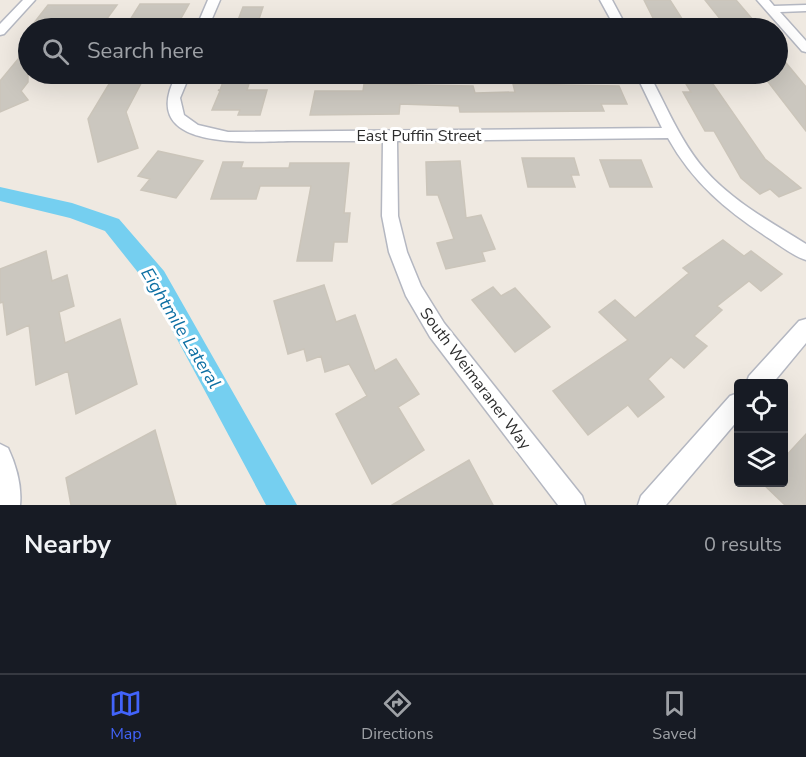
<!DOCTYPE html>
<html lang="en">
<head>
<meta charset="utf-8">
<style>
  body { margin:0; font-family:"Nunito Sans",sans-serif; background:#20242c; color:#f1f3f6 }
  .controls { position:absolute; right:18px; bottom:18px; display:grid; overflow:hidden; border-radius:6px; box-shadow:0 6px 24px #0002 }
  .controls button { width:54px; height:54px; display:grid; place-items:center; padding:0; border:0; border-bottom:2px solid #363941; background:#171b24; color:#f1f3f6; font:30px sans-serif }
  .list { margin:0; padding:0; list-style:none }
  h2 { display:flex; justify-content:space-between; align-items:center; height:78px; margin:0; padding:0 24px; font-size:26px }
  h2 small { font-size:20px; font-weight:400; color:#9ea1a6 }
  .icon { flex:none; width:33px; height:33px; fill:none; stroke:currentColor; stroke-width:2; stroke-linecap:round; stroke-linejoin:round }
  .map { position:relative; flex:none; width:806px; height:505px; overflow:hidden }
  .search { position:absolute; background:#171b24; box-shadow:0 6px 24px #0002; left:18px; right:18px; top:18px; height:66px; display:flex; align-items:center; gap:15px; box-sizing:border-box; padding:0 21px; border-radius:33px; color:#9ea1a6; font-size:22px }
  .sheet { height:168px; background:#171b24 }
  nav { display:flex; justify-content:space-around; align-items:center; box-sizing:border-box; height:84px; border-top:2px solid #363941; background:#171b24; font-size:16px; color:#9ea1a6 }
  nav a { display:grid; justify-items:center; gap:3px }
  nav .on { color:#4264fb }
  .map>svg:first-child { display:block }
  .lines { fill:none; stroke-linecap:round; stroke-linejoin:round }
  .canal { fill:#75cff0; fill-rule:evenodd }
  .building { fill:#cbc7bf; stroke:#cbc5ba; stroke-width:1.5 }
  .minor-casing { stroke:#b4b7c1; stroke-width:3 }
  .minor { fill:#fff; fill-rule:evenodd }
  .labels { text-anchor:middle; stroke-width:6; stroke-linejoin:round; paint-order:stroke }
  .street-label { font-size:16px; fill:#2e2e2e; stroke:#fff }
  .water-label { font-size:18px; font-style:italic; fill:#0d6fa3; stroke:#fff }
</style>
</head>
<body>
<div class="map">
<svg width="806" height="505" viewBox="0 0 806 505">
  <rect width="100%" height="100%" fill="#efe9e1"/>
  <g class="lines">
    <!-- canal -->
    <path class="canal" d="M0,187L72,203L119,219L164,271L297,505H266L148,285L105,231L70,218L0,201Z"/>
  </g>
  <!-- building -->
  <path class="building" d="M644,0H670L686,25H678L680,28H658Z
    M705,0H736L760,28H735L733,25H725Z
    M140,4H189L180,20H169L164,28H141L146,20H130Z
    M48,5H117L106,20H66L60,28H30Z
    M243,7H263L256,28H235Z
    M28,47V82L21,91L28,100L0,112V81Z
    M777,52L806,87V131L762,74H777Z
    M115,74H146L126,112L138,148L98,162L88,119Z
    M226,74H252L247,90H267L260,115H238L240,110H212L220,91L218,90H220Z
    M686,74H706L765,159L801,188L779,197L770,189L760,194L741,178L714,131H705L683,92H691L683,79H689Z
    M364,84L473,86L475,93L515,92L513,84L619,86L627,104H601L604,111L460,112L459,106L400,104L399,114L310,115L315,91H363Z
    M158,151L203,161L176,198L141,190L150,179L138,176Z
    M522,158H574L579,175H571L575,187H528Z
    M600,160H641L652,187H610Z
    M460,161L466,218L481,215L495,249L482,252L485,261L446,269L437,243L454,239L438,195H427L426,162Z
    M223,162H243L241,168H289L290,163H349L344,213H350L347,242H334L332,261H297L311,186H260L256,199H211Z
    M723,240L744,256L751,251L782,274L761,291L749,281L717,306L722,310L694,336L707,346L684,368L671,357L648,379L664,397L638,417L628,405L588,435L553,391L628,340L599,312L615,300L635,318L689,273L683,268Z
    M46,251L52,281L67,275L74,306L59,312L65,343L120,319L137,384L76,414L68,371L36,385L29,325L7,335L3,302L0,303V269Z
    M324,285L336,322L355,315L375,371L396,359L419,394L398,407L424,450L372,484L336,414L367,396L349,364L325,372L321,356L307,361L304,349L288,354L274,301Z
    M493,287L501,296L515,288L550,327L515,352L472,300Z
    M155,430L176,505H71L66,478Z
    M806,434V505H785L762,483H783V459Z
    M469,460L493,505H392Z"/>
  <g class="lines">
    <!-- minor casing -->
    <g class="minor-casing">
      <path id="minor" d="M23,0H35L4,34L0,35V24Z
        M208,0H220L208,28H196Z
        M600,0H612L627,28L614,27L396,28L390,25L396,21L611,20Z
        M757,0H769L774,6L806,5V11L780,12L806,41V52L802,51Z
        M177,74H190L180,98L184,115L198,125L228,132L662,128L636,74H649C667,107 680,141 705,170C732,201 771,222 806,244V260C793,256 781,246 770,239C727,211 693,183 668,138L397,141L398,216L407,252L421,286L444,323L582,496L585,505H558L430,337L406,296L389,252L382,216L383,141C352,141 321,141 291,141C246,142 135,151 177,74Z
        M806,319V343L772,384H746L749,376L799,321Z
        M738,393V420L666,505H638L641,496L730,396Z
        M0,444L8,448C16,465 22,486 20,505H0Z"/>
    </g>
    <!-- minor -->
    <use href="#minor" class="minor"/>
  </g>
  <g class="labels">
    <!-- street labels -->
    <g class="street-label">
      <text x="419" y="141">East Puffin Street</text>
      <text transform="translate(476 378) rotate(53)" y="6">South Weimaraner Way</text>
    </g>
    <!-- water labels -->
    <g class="water-label">
      <text transform="translate(181 328) rotate(59)" y="6">Eightmile Lateral</text>
    </g>
  </g>
</svg>
<div class="controls">
<button><svg class="icon" aria-label="locate" viewBox="0 0 24 24"><circle cx="12" cy="12" r="6"/><path d="M12 2v4M12 18v4M2 12h4M18 12h4"/></svg></button>
<button><svg class="icon" aria-label="layers" viewBox="0 0 24 24"><path d="M12 4l9 5-9 5-9-5zM3 14l9 5 9-5"/></svg></button>
</div>
<div class="search"><svg class="icon" aria-label="search" viewBox="0 0 24 24"><circle cx="10" cy="10" r="6"/><path d="M15 15l6 6"/></svg>Search here</div>
</div>
<section class="sheet">
<h2>Nearby<small>0 results</small></h2>
<ul class="list">
</ul>
</section>
<nav>
<a class="on"><svg class="icon" aria-label="map" viewBox="0 0 24 24"><path d="M3 6l6-2 6 2 6-2v14l-6 2-6-2-6 2zM9 4v14M15 6v14"/></svg>Map</a>
<a><svg class="icon" aria-label="directions" viewBox="0 0 24 24"><path d="M12 3l9 9-9 9-9-9zM9 14v-3h6M13 9l2 2-2 2"/></svg>Directions</a>
<a><svg class="icon" aria-label="saved" viewBox="0 0 24 24"><path d="M7 4h10v16l-5-4-5 4z"/></svg>Saved</a>
</nav>
</body>
</html>
